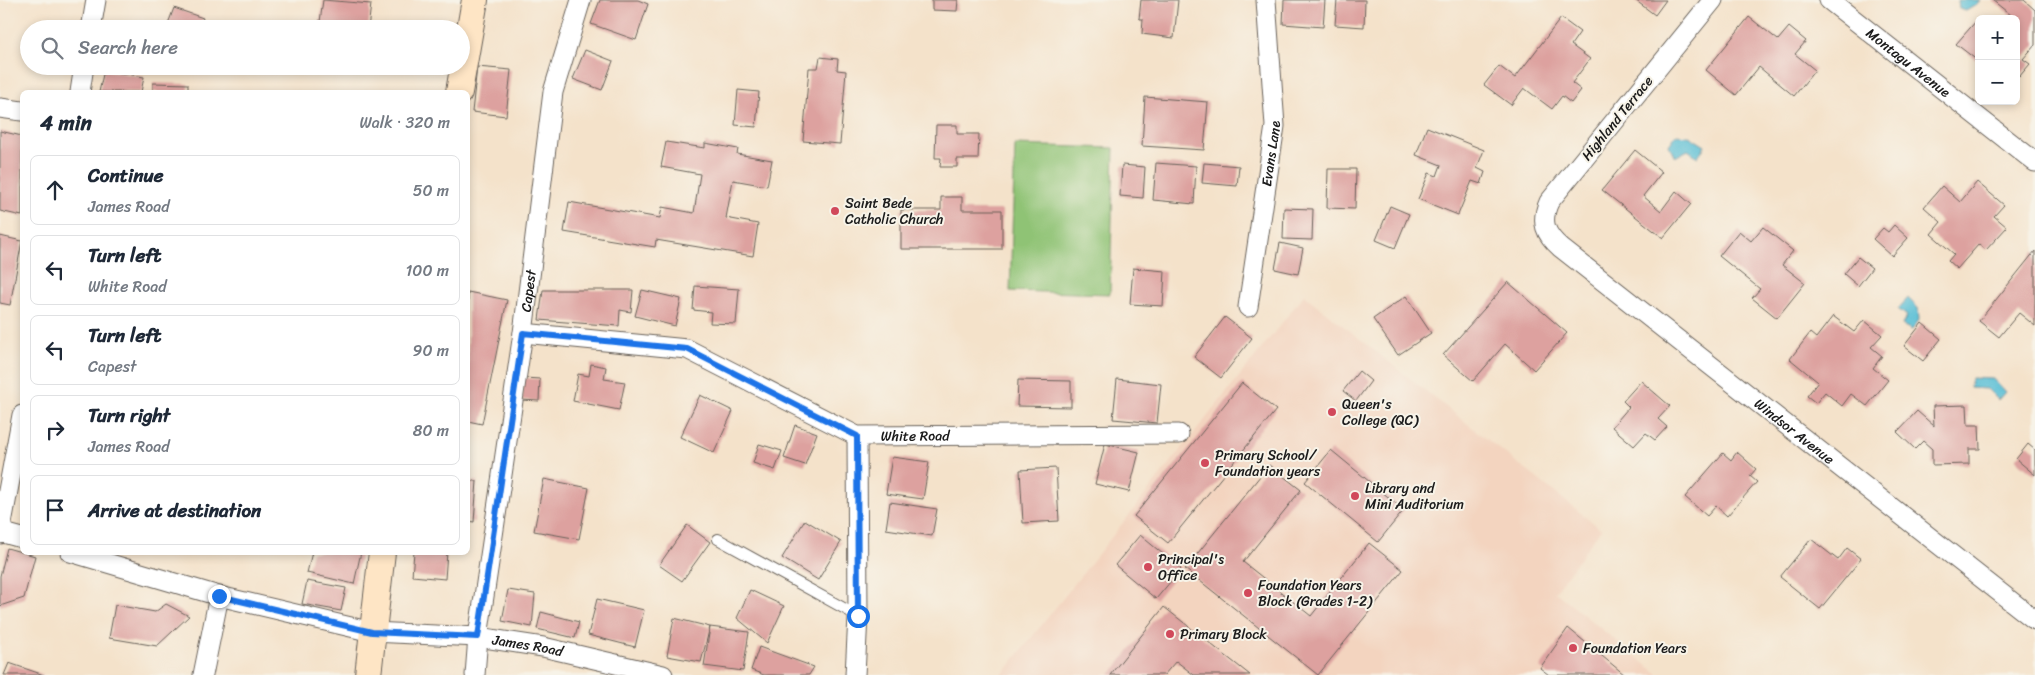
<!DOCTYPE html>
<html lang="en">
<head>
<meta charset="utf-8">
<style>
  body { margin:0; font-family:Sriracha,sans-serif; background:#f2f2f3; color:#1f2937 }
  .controls { position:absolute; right:15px; top:15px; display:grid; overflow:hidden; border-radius:8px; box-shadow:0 2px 8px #0003 }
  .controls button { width:45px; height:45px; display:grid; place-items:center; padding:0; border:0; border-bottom:1px solid #e0e1e3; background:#fff; color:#1f2937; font:25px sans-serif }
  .stop { position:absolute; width:15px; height:15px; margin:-11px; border:4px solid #1a73e8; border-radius:50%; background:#fff }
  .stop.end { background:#1a73e8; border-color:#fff; box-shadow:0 1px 5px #0008 }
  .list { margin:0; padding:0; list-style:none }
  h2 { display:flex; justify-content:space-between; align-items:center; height:65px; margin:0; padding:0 20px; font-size:21px }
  h2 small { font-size:16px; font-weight:400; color:#747a83 }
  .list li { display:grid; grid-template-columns:32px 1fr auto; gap:15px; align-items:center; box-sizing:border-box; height:70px; margin:0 10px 10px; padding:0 10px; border:1px solid #e0e1e3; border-radius:8px }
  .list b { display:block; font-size:19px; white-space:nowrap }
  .list p { margin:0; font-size:16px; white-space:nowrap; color:#747a83 }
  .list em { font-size:16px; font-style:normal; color:#747a83 }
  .icon { flex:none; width:28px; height:28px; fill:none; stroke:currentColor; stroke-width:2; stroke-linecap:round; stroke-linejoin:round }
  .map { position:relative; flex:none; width:2035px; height:675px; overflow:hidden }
  .search { position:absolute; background:#fff; box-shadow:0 2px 8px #0003; left:20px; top:20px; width:450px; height:55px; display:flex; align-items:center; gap:12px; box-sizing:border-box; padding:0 18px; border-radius:28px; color:#747a83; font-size:19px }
  .panel { position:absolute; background:#fff; box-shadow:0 2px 8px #0003; left:20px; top:90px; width:450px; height:465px; border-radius:8px }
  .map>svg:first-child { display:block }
  .built { fill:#f3d4bf }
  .green { fill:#8fc375; stroke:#567048 }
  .water { fill:#57bed5; stroke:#3a6d78 }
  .building { fill:#dda19f }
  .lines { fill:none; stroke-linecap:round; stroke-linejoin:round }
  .lane-casing { stroke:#686159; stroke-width:12 }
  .street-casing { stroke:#686159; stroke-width:21 }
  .secondary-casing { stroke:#686159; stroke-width:28 }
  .lane { stroke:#fff; stroke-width:10 }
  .street { stroke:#fff; stroke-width:19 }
  .secondary { stroke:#fee5c5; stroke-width:26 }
  .route { stroke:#1a73e8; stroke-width:6 }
  .poi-dot { fill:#d1495b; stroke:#f7f3e8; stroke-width:2 }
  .labels { text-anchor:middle; stroke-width:4; stroke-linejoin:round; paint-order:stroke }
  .street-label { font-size:14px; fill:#1c1c1c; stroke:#f7f3e8 }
  .poi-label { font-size:14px; fill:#1c1c1c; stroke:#f7f3e8; text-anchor:start }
</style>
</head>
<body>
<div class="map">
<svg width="2035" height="675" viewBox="0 0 2035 675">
  <rect width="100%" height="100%" fill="#f7f3e8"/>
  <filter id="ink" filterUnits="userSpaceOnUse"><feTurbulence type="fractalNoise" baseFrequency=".02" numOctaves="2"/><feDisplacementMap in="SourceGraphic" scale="10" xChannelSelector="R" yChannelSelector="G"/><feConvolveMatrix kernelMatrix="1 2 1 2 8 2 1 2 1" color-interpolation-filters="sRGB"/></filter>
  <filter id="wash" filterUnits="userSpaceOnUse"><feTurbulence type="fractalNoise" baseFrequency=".0096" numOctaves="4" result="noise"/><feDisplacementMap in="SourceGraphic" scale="20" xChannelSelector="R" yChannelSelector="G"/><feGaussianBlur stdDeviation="1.12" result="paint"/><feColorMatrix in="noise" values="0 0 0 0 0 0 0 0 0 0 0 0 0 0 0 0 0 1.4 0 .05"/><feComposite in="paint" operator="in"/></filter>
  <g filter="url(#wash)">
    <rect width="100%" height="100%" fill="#f4e2ca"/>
    <!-- built -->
    <path class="built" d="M1304,295L1601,529L1555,592L1659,675H1002Z"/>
    <!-- green -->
    <path class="green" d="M1015,145L1114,148L1110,294L1010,291Z"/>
    <!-- water -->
    <path class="water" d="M1958,0H1980L1976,5L1966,11L1959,9Z
      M1676,135L1689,136L1705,146L1698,157L1688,150L1675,157L1669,145Z
      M1908,298L1918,308L1919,320L1912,330L1902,325L1907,316L1898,309Z
      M1971,378L1993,379L2005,392L1998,400L1987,389L1970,388Z"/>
    <g id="blocks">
      <!-- building -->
      <path class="building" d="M323,0L371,4L368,29H319Z
        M600,0H638L648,4L636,40L591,24Z
        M932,0H958L957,11L932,10Z
        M1141,0H1178L1174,38L1142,34L1143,19H1139Z
        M1284,0H1325L1323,27L1283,24Z
        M1337,0H1365L1364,27L1335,25Z
        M1635,0H1666L1655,15Z
        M1992,0H2024L2035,10V45L2023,59L2030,64L2019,77L2016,75V19Z
        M174,8L203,18L199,29H166Z
        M1749,17L1778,40L1789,27L1806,41L1795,54L1815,70L1794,96L1759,67L1736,95L1706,70Z
        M1561,18L1580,32L1571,45L1590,59L1572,83L1581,90L1571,103L1562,96L1552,109L1524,88L1511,105L1484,85L1499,66L1515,78Z
        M1977,20L1979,21L1978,61L1956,44Z
        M585,50L613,61L602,90L573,79Z
        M820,57L838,59L837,70L846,71L840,144L803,141L809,68H818Z
        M477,67L511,70L506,116L472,112Z
        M104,70L144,77L141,92H99Z
        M153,83L188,84V92H153Z
        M738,90L759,92L756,127L735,125Z
        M1145,97L1208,102L1204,150L1142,146Z
        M936,125H957V134H979L978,159H957V167H940L941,158H935Z
        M1427,127L1484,150L1477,168L1485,172L1481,184L1472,181L1458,215L1418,199L1429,173L1437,176L1441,165L1416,155Z
        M0,131L22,136V216L0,211Z
        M666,142L705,148V143L738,149L737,154L772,160L767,186L733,180L726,218L758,224L753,256L656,240L655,247L564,232L569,202L660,218L662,207L694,213L700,174L661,167Z
        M1635,150L1662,172L1643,196L1661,211L1676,191L1691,204L1663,238L1602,190Z
        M1156,163L1196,166L1194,204L1153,200Z
        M1204,163L1239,166L1237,186L1202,183Z
        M1122,165L1145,167L1143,198L1120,196Z
        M1328,169H1356L1355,209L1327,208Z
        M1977,182L2004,205L1994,216L2007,227L1986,250L1979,244L1957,269L1948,261L1954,254L1931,234L1941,222L1924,207L1942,186L1960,202Z
        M941,197H962V210H1002V249H901V210H941Z
        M1390,206L1409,214L1395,248L1376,240Z
        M1284,208L1313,209L1312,240L1283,239Z
        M1894,225L1908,238L1892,256L1873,239L1883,228L1888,232Z
        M1763,227L1793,251L1782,265L1805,283L1777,318L1752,298L1760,289L1719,256L1739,231L1751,241Z
        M0,236L22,241L10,305L0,303Z
        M1280,243L1303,248L1298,274L1275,269Z
        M2035,251V326L2019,313L1999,337L1979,321Z
        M1858,257L1872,268L1858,286L1844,274Z
        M1133,268L1165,271L1163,306L1130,304Z
        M1508,282L1567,333L1534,370L1505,344L1473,381L1443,355Z
        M695,286L739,289L736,324L710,323L711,312L693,310Z
        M543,290H633L631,312L620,310L619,326L539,320Z
        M642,290L681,299L675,326L635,316Z
        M468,292L507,300L482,424L468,421Z
        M1406,296L1431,333L1398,355L1373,319Z
        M1833,316L1854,332L1864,320L1882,335L1871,347L1882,356L1873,368L1888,380L1867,406L1851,394L1842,406L1825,392L1816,403L1807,396L1818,382L1790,359L1810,333L1816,338Z
        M1225,317L1252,338L1221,378L1194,357Z
        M1922,323L1941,339L1923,361L1904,346Z
        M591,364L606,367L604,379L625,382L619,410L573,401L578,374L589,376Z
        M1359,371L1371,381L1356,401L1343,391Z
        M524,378L540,379L539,401L522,400Z
        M1117,379L1161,384L1157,423L1113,419Z
        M1018,380L1071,381V407L1017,406Z
        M1641,381L1670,406L1658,419L1667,427L1655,440L1646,433L1634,446L1612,427L1629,407L1623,401Z
        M1242,383L1276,410L1168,543L1134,516Z
        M700,395L733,411L714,453L680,437Z
        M1967,405L1968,425H1979L1980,449H1969V464L1932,465V449L1923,441L1915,449L1897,432L1917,411L1934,426L1933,406Z
        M795,425L817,433L805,465L784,458Z
        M759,444L782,451L775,470L753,463Z
        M1105,444L1139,452L1129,492L1095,484Z
        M2028,444L2035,450V475L2016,459Z
        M1331,450L1404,510L1378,542L1305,482Z
        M1737,452L1756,469L1750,476L1757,482L1727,516L1716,506L1707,516L1685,497L1723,453L1731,460Z
        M892,457L929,462L923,499L886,494Z
        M1269,465L1301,490L1243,562L1311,616L1369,543L1403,570L1318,675L1185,569Z
        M1056,468L1059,521L1023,523L1020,470Z
        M544,479L589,488L579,539L534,531Z
        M468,481H477L474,522L468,521Z
        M890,502L937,509L932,536L886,529Z
        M805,520L841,542L818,580L782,558Z
        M687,525L710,542L682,581L659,565Z
        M1140,535L1181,569L1156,599L1115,565Z
        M1811,539L1838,560L1847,548L1861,559L1820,609L1780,577Z
        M7,548L35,556L24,598L0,606V576Z
        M312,552H361L354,584L307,573Z
        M414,552H447L445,579L412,576Z
        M307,581L346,588L341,611L302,604Z
        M508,590L535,594L532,627L502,621Z
        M750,590L784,606L767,643L737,618Z
        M597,599L644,610L635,647L588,635Z
        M166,604L189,616L157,646L109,638L115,605L155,612Z
        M1164,607L1250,675H1194L1176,661L1164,675H1110Z
        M541,612L579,622L575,638L537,629Z
        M674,618L710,627L701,662L667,656Z
        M710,627L749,632L743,671L704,666Z
        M1568,628L1625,675H1549L1540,668Z
        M759,647L814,667L809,675H764L751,670Z
        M9,663L44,675H4Z"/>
    </g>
  </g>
  <g filter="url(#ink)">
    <use href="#blocks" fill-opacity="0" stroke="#686159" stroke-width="1"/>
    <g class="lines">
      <!-- lane casing -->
      <g class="lane-casing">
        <path id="lane" d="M718,539L858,616"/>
      </g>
      <!-- street casing -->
      <g class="street-casing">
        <g id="street">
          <path id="s1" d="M1713,0L1549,202C1540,222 1545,234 1561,248L2035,620"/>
          <path id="s2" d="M1829,0L2035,162"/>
          <path d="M91,29L96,0"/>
          <path d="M80,92L84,66"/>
          <path d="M0,108L22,111"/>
          <path id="s3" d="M1248,307L1275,126L1266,0"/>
          <path id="s4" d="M523,333L687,349L857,436L1179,434"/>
          <path d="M0,532L22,538"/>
          <path d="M0,534L22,415"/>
          <path id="s5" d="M70,552L219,596L372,632L478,637L543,647L663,675"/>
          <path d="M203,675L219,596"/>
          <path id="s6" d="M475,675L478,637L523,333L553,92L581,0"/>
          <path d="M855,675L858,616L857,436"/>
        </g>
      </g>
      <!-- secondary casing -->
      <g class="secondary-casing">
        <path id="secondary" d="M459,92L475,0
          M368,675L382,552"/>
      </g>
      <!-- lane -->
      <use href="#lane" class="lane"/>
      <!-- street -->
      <use href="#street" class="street"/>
      <!-- secondary -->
      <use href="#secondary" class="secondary"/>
    </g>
  </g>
  <g class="lines" filter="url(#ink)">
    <!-- route -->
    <path class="route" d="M219,596L372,632L478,637L523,333L687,349L857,436L858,616"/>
  </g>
  <!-- markers -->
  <g class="poi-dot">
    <circle cx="835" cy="211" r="5"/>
    <circle cx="1332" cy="412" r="5"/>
    <circle cx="1205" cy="463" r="5"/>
    <circle cx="1355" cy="496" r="5"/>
    <circle cx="1148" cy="567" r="5"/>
    <circle cx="1248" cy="593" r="5"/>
    <circle cx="1170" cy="634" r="5"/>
    <circle cx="1573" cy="648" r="5"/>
  </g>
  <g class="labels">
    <!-- street labels -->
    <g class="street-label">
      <text dy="5" stroke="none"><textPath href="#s2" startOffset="101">Montagu Avenue</textPath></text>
      <text transform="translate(1617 118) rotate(-51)" y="5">Highland Terrace</text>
      <text dy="5" stroke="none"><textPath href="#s3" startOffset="155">Evans Lane</textPath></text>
      <text dy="5" stroke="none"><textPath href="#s6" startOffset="388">Capest</textPath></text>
      <text dy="5" stroke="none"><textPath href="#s1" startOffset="609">Windsor Avenue</textPath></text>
      <text dy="5" stroke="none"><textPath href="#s4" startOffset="414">White Road</textPath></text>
      <text dy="5" stroke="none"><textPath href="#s5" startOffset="469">James Road</textPath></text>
    </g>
    <!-- poi labels -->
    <g class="poi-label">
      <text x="845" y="208">Saint Bede<tspan x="845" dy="16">Catholic Church</tspan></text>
      <text x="1342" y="409">Queen's<tspan x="1342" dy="16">College (QC)</tspan></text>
      <text x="1215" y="460">Primary School/<tspan x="1215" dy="16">Foundation years</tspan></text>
      <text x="1365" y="493">Library and<tspan x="1365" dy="16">Mini Auditorium</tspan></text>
      <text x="1158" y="564">Principal's<tspan x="1158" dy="16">Office</tspan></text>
      <text x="1258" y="590">Foundation Years<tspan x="1258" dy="16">Block (Grades 1-2)</tspan></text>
      <text x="1180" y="639">Primary Block</text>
      <text x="1583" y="653">Foundation Years</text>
    </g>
  </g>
</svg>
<div class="controls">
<button>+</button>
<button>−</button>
</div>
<div class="stop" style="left:858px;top:616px"></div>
<div class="stop end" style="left:219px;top:596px"></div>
<div class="search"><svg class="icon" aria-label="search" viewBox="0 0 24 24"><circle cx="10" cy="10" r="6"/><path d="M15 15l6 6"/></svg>Search here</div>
<section class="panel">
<h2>4 min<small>Walk · 320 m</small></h2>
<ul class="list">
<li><svg class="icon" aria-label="ahead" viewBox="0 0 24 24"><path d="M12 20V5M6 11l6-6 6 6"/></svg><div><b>Continue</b><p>James Road</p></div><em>50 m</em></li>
<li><svg class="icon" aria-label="left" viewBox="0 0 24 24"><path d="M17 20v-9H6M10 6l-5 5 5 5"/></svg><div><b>Turn left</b><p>White Road</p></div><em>100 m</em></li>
<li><svg class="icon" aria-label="left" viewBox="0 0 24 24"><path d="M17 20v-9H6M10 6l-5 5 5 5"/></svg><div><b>Turn left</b><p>Capest</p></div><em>90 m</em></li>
<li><svg class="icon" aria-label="right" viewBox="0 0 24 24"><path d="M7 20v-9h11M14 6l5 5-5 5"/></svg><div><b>Turn right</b><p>James Road</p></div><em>80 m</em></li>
<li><svg class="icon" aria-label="arrive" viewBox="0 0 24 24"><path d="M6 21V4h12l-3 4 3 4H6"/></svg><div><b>Arrive at destination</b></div></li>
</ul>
</section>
</div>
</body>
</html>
